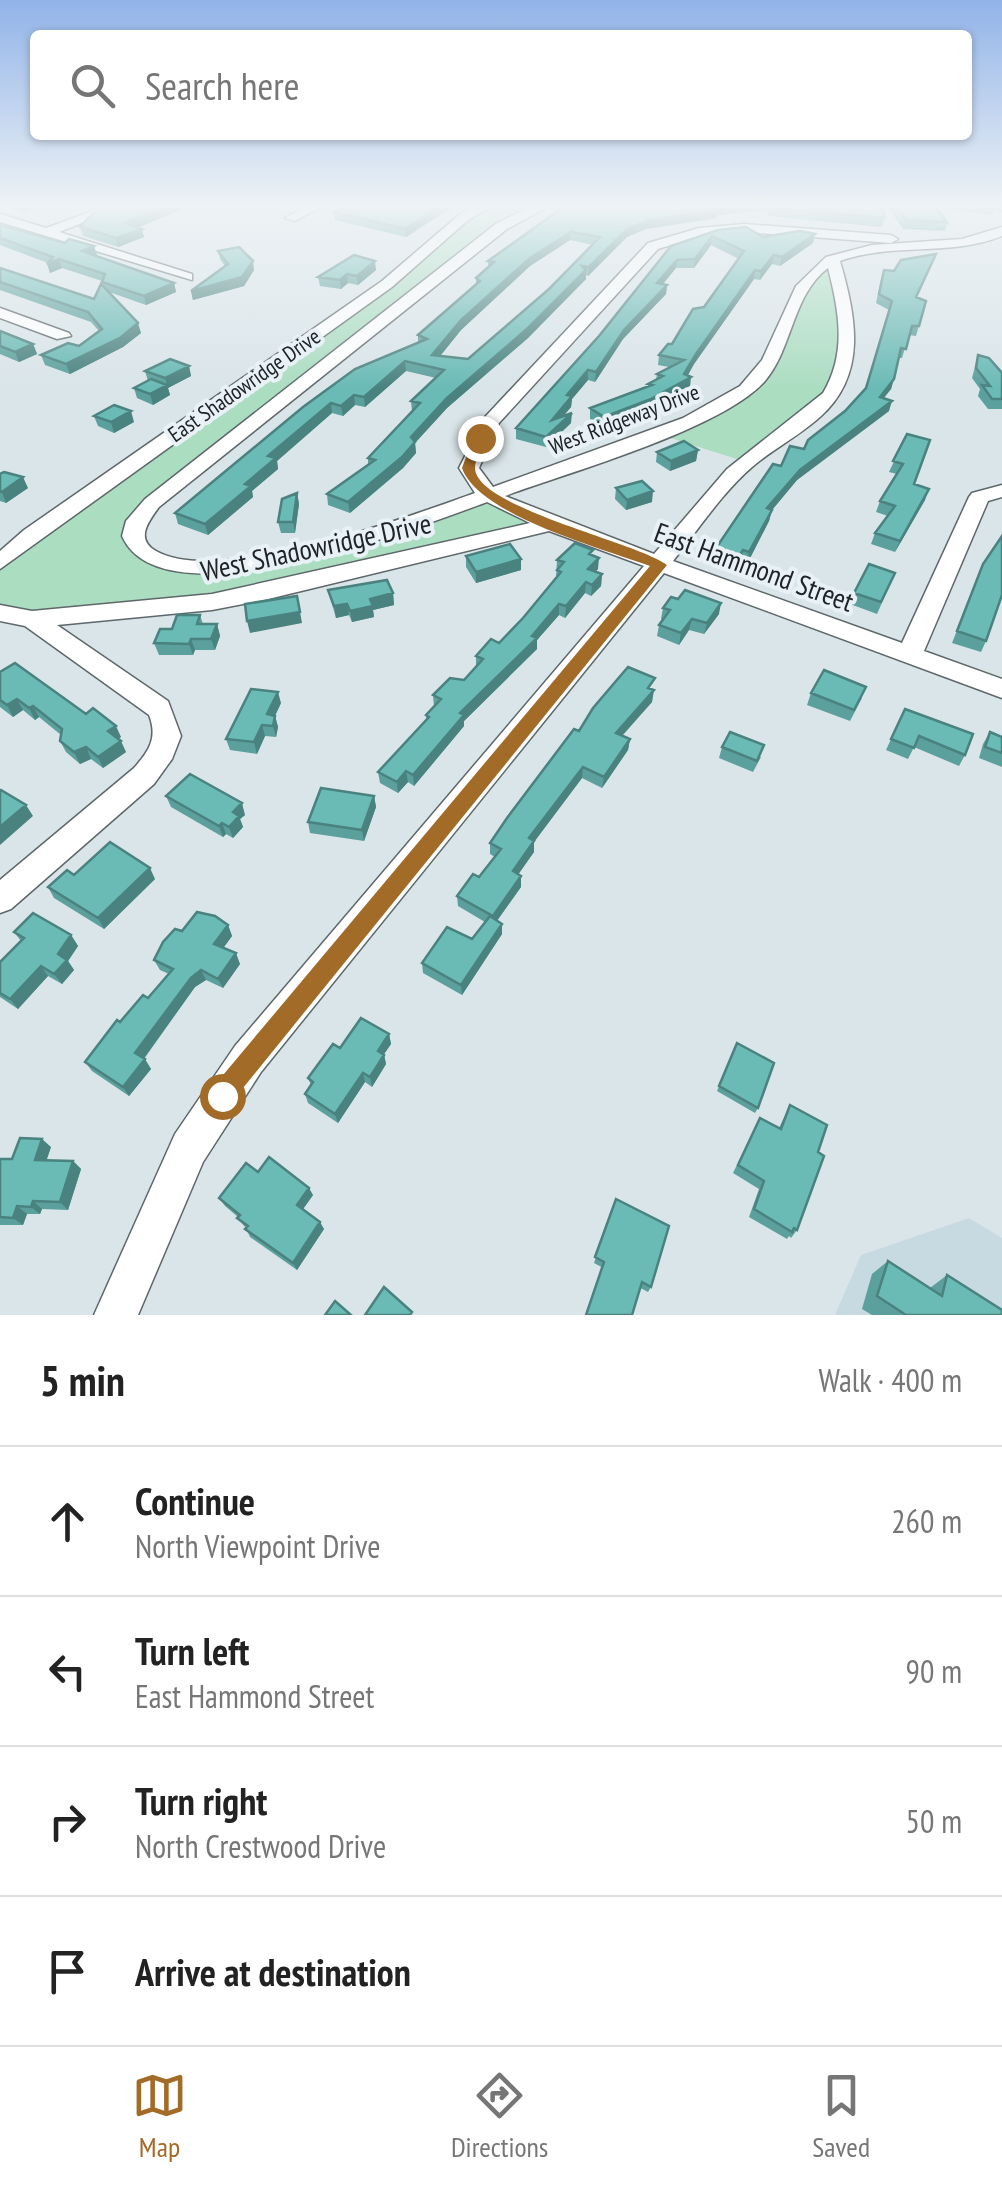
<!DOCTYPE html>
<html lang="en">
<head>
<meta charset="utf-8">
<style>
  body { margin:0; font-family:"PT Sans Narrow",sans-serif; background:#f6f6f6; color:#222 }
  .stop { position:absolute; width:30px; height:30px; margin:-22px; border:8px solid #a36b28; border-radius:50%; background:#fff }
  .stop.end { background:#a36b28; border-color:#fff; box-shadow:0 2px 10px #0008 }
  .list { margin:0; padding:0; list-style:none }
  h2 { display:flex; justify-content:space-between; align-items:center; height:130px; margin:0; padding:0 40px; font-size:42px }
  h2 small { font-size:32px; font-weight:400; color:#767676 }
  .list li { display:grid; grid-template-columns:65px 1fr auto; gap:30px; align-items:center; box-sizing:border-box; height:150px; padding:0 40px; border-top:2px solid #e0e0e0 }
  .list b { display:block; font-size:38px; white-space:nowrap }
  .list p { margin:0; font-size:32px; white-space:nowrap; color:#767676 }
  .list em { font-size:32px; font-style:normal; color:#767676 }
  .icon { flex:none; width:55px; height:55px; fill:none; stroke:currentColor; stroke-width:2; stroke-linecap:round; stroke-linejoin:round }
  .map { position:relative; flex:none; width:1002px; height:1315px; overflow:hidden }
  .search { position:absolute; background:#fff; box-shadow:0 2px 8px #0004; left:30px; right:30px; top:30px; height:110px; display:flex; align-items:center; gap:25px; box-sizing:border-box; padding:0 35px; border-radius:10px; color:#767676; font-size:38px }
  .sheet { height:730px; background:#fff }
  nav { display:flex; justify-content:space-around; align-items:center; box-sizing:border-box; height:140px; border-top:2px solid #e0e0e0; background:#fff; font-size:28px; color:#767676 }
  nav a { display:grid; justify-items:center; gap:5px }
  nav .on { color:#a36b28 }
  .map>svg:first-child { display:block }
  .built { fill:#c7dae1 }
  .green { fill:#abddc1 }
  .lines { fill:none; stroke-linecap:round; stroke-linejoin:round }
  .minor-casing { stroke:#5e676a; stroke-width:3 }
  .minor { fill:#fff; fill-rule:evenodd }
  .wall { fill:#5ba09c; fill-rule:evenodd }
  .shaded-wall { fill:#4a827f }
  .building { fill:#6abab5; stroke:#4a827f; stroke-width:2.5; fill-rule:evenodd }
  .route { fill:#a36b28 }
  .labels { text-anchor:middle; stroke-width:8; stroke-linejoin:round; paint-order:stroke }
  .far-street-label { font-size:22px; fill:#202426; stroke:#e8f2f6 }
  .street-label { font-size:28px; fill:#202426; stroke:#e8f2f6 }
</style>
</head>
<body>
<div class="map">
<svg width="1002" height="1315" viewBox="0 0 1002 1315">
  <rect width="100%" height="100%" fill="#dae5e9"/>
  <!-- built -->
  <path class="built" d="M969,1218L1002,1238V1315H835L861,1255Z"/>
  <!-- green -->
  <path class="green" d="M486,205H545L525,213L135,523L157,562H262L489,495L551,524L264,593L32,619L0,613V562L387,284Z
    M833,259L846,311L840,383L746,462L655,433L745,391L809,275Z"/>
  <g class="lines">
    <!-- minor casing -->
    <g class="minor-casing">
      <path id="minor" d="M110,205H128L59,232L192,274V280L0,222V214L46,228Z
        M309,205H325L295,221L285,218Z
        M477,205H492L467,221L392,287L0,569V551L24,530L382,281L459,215Z
        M535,205H551L507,229L159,507C148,522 135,539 156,551C219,587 408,517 475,493L459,468L485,417L648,243L699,228L744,224L891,235L898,239L891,243L744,232L700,236L658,249L499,423L479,468L493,487L683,418L740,386L762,360L796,286L826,257L872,245L962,239L1002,227V236C950,257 893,242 840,261C856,317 868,374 820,417C799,436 773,449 752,467C722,493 698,530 673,561L902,643L969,497L972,493L1002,485V497L988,501L924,651L1002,679V698L664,573L261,1072L203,1162L138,1315H94L175,1134L235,1046L644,566L549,531L264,600L212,610L57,625L168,701L181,736L172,759L154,784L11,909L0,913V880L134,768C149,751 158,738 149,715L25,626L0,621V605L32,611L212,594L530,523L487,502C419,527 162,627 122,536L126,521L145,499L497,223ZM828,268C839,311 847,353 823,393L727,469L654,554L505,496C570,472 723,429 765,381C793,348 792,295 828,268Z
        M0,308L69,333L71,336L57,339L0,318Z"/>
    </g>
    <!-- minor -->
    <use href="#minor" class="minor"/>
  </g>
  <!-- wall -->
  <path class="wall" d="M0,205H46L24,212Z
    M113,205H193L138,227L142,229L144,237L118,247L83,236L80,227Z
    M349,205H459L443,213L406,237L335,220L334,212Z
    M576,205H884V218L882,227L768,216L767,210L717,215V218L646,229L627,237L588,276L586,275V279L528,338L447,408L415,443L416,453L403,468L350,513L328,505L327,494L368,465V458L412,411L411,401L436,378L406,371L365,407L355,405L343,416L332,413L277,461L278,469L252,491L253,497L208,535L178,524L175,513L418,343V335L476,285V278L488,268V261ZM570,240L593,245L549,289L468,359L440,356L461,330L530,266Z
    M887,205H1002V211L1001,213L996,210L991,215L935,207L947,222L945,231L903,229Z
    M0,225L65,243L94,246L97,255L94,256L174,283L176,292L146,305L109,292L141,333L123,347L70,374L45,365L41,355L79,346L99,331L91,322L0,290V268L94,299L104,287L102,281L62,268L50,273L48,263L0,245Z
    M718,230L813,243L780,266L772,264L760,280L754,279L694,364L688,375L690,387L650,409L603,427L590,419V408L648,387V384L656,380L657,374L669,367L658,365L659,355L672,344L704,307L739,259L711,245L694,268H676L663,284L667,285L666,294L623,339L595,382L588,380L572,399L571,407L563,416L571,423L546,447L516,439V428L599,336L671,246Z
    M218,251L254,270L244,286L193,300L191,291L225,266L220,259Z
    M936,254L917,297L926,301L916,336L909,335L902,358H899L891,389L884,398L889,411L797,480L772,510L769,521L747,564L740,561L737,567L714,559L716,548L781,466L804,449L845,411L866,388L889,310L876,303L881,279L894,271Z
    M376,270L358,285L348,283L341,289L320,286L318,277Z
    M0,331L33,344L37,354L19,362L0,354Z
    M978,355L1002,373V409H988L978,396L980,389L972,378Z
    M189,366L191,376L168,388L170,395L153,405L137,398L134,388L148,381L145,371Z
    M94,416L134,422L114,433L98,426Z
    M907,434L914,484L925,500L895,552L871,544L875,533L888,516L876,512L880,501L897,474L889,472Z
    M698,450L696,461L670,471L656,462L657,452Z
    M0,474L28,488L6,503L0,501Z
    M616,488L652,502L626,510L615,499Z
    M297,493L299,504L295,533H281L278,522Z
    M592,555L598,569L595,572L602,574L601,586L591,596L585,593L565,618L559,615L537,640V649L464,721V726L414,786L408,782L398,793L380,783L378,772L426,720V715L434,707L433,695L464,680L476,667V656L499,643L523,618L556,577L557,560Z
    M466,556L521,570L476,583L466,567Z
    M983,564L986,641L981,652L952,643Z
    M895,573L877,614L850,604L854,593Z
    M328,590L393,593L394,605L373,610L374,617L352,622L349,615L336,618Z
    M663,608L719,614L704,634L689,630L679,645L657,636L659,625L663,620L661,619Z
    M200,615L203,624H217L220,636L215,650H195L193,655H159L154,643L172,629Z
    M0,672L86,714L121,737L118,739L126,752L103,768L91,759L80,764L66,752L60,741L61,735L39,717L35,720L23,710L13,717L0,707Z
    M653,690L652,702L622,735L630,739L628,750L602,788L582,778L534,842V852L518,874L521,876V887L497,921L502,934L462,995L423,973L422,963L472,939L485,922L458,906L457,896L479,877L495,857L490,854V843L579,731Z
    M811,693L862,698L850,721L807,705Z
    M281,703L275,716L278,727L276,737L265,736L257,754L230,750L226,739Z
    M905,709L965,755L959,766L914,747L908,759L886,750Z
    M990,732L1002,737V767L979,758L983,744Z
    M722,747L761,757L753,772L719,758Z
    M166,796L245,815L240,819L243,827L233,838L226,834L223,837L171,807Z
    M374,796L376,807L364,841L310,833L308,822Z
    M74,875L155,879L104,929L54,898L48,887Z
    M228,925L232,936L223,948L240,964L223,988L206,980L195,987L144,1059L151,1069L129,1096L92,1071L85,1062L120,1022L148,998L169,974L160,970L154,960L182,931Z
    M14,932L71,935L78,946L68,961L74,970L62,984L48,976L18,1009L0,997V962L21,941Z
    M389,1034L391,1044L384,1054L386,1064L372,1087L365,1082L338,1123L308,1103L305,1094L311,1085L308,1078L340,1048Z
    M737,1043L758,1108L755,1113L717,1091Z
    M790,1105L797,1230L791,1238L789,1236L787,1239L749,1217L759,1189L733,1173L760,1118L779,1128Z
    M51,1147L46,1160L73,1161L81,1169L68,1210L42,1209L40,1214H27L23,1225H0V1159H12Z
    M258,1172L313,1195L303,1209L324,1229L297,1270L250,1237L246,1228L237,1218L238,1217L225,1206L219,1198Z
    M616,1199L651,1287L648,1292L594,1263Z
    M888,1261L930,1288L947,1275L1002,1315H872L862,1309L872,1274Z"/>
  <!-- shaded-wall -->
  <path class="shaded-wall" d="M21,205H46L24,212Z
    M171,205H193L127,232L125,223Z
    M442,205H459L443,213L406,237L405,229Z
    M738,205H768L767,210L717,215V218L646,229L627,237L588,276L589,267L627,229L647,221L715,207Z
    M142,229L144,237L118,247L116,238Z
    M571,232L570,240L530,266L461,330L433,365L432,355L461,320L530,258Z
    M815,234L813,243L780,266L782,257Z
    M712,236L711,245L694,268L695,259Z
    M94,246L97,255L85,260L82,251Z
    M774,255L772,264L760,280L761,271Z
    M59,259L62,268L50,273L47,264Z
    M677,260L676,268L656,292L657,283Z
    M253,261L254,270L244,286L193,300L191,291Z
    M375,261L376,270L358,285L357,276Z
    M586,270V279L528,338L447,408L415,443L416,453L403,468L350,513L348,502L447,398Z
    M755,270L754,279L694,364L685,380L691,377L690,387L650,409L603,427L604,417L684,374L696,354Z
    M347,274L348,283L341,289L340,280Z
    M174,283L176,292L146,305L144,296Z
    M667,285L666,294L623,339L595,382L596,372L624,330Z
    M138,323L141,333L123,347L70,374L66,364Z
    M33,344L37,354L19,362L15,352Z
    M405,361L406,371L365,407L364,397Z
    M189,366L191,376L168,388L165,378Z
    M588,370V380L572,399L571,407L551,431L552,420L567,395Z
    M894,379L891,389L876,407L880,397Z
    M167,385L170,395L153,405L150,394Z
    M354,395L355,405L343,416L341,406Z
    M892,401L889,411L797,480L772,510L769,521L747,564L749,552L767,508L800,470Z
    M331,403L332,413L277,461L278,469L252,491L253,497L208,535L205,524L245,484L268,456Z
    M131,411L134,422L114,433L111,422Z
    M572,413L571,423L546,447V437Z
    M698,450L696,461L670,471L671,461Z
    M23,477L28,488L6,503L2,492Z
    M929,489L925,500L895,552L900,541Z
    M653,491L652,502L626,510L627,500Z
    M297,493L299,504L295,533L293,522Z
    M599,558L598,569L587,580L588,569Z
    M521,559V570L476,583V572Z
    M602,574L601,586L591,596L592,585Z
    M586,582L585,593L565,618L566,606Z
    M393,593L394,605L373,610L374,617L352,622L350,611L370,599Z
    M721,603L719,614L704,634L707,623Z
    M347,604L349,615L336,618L334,606Z
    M559,604V615L537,640V649L464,721V726L414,786L413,775L460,713Z
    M300,612L302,623L250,633L247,621Z
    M692,619L689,630L679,645L681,633Z
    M217,624L220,636L215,650L211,639Z
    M191,639L195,650L193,655L189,644Z
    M654,690L652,702L615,744L616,733Z
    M278,692L281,703L270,726L267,714Z
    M17,699L23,710L13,717L7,705Z
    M33,706L39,717L35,720L29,708Z
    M275,716L278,727L276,737L273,726Z
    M262,725L265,736L257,754L254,742Z
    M116,726L121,737L113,742L108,731Z
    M630,739L628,750L602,788L604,777Z
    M121,741L126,752L103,768L98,757Z
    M86,747L91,759L80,764L74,752Z
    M583,767L582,778L534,842V852L513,882V871L529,838Z
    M406,771L408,782L398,793L397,782Z
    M374,796L376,807L364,841L362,830Z
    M242,803L245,815L240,819L243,827L233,838L229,827L233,812Z
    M26,805L33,816L0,845V827Z
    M222,823L226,834L223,837L219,826Z
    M150,868L155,879L104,929L98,918Z
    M521,876V887L493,926V916Z
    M502,924V934L462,995L461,985Z
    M228,925L232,936L219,954L214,944Z
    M71,935L78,946L68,961L74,970L62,984L54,974L58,954Z
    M236,953L240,964L223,988L218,979Z
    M41,966L48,976L18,1009L10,999Z
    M201,970L206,980L195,987L141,1062L135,1053L191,978Z
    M389,1034L391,1044L380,1060L378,1051Z
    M384,1055L386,1064L372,1087L370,1077Z
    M145,1059L151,1069L129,1096L123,1087Z
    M363,1073L365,1082L338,1123L335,1114Z
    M42,1139L51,1147L44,1168L35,1160Z
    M73,1161L81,1169L68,1210L60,1202Z
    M309,1188L313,1195L301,1212L297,1205Z
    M33,1201L42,1209L40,1214L31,1207Z
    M17,1206L27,1214L23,1225L13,1218Z
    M320,1222L324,1229L297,1270L293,1263Z"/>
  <!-- building -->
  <path class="building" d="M113,205H171L125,223L142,229L116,238L80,227L92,214Z
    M349,205H442L405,229L334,212Z
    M574,205L583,208L580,205H738L715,207L718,210L647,221L627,229L589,267L582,266L586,270L528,328L447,398L411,437L415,442L402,457L348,502L327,494L375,460L368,458L420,403L411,401L444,370L405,361L364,397L354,395L341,406L331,403L268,456L276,458L245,484L251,486L205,524L175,513L303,407L355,369L427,339L418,335L480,281L476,278L494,262L488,261L562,208ZM571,232L600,237L549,289L468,359L432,355L461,320L530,258Z
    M769,205H884V218L770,208Z
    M895,205H934L947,222L906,220Z
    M0,225L65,243L69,239L94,246L82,251L174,283L144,296L102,282L105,274L59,259L47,264L53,257L0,238Z
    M746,227L763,237L800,231L815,234L782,257L774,255L761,271L755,270L696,354L684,374L691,377L651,399L604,417L590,408L652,385L648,384L663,376L657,374L684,360L659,355L668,344H672L693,309L704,307L744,251L712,236L695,259L677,260L657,283L667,285L624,330L596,372L588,370L567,395L572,396L552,420L572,413L546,437L516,428L599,336L671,246L718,230Z
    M239,247L253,261L242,277L191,291L228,264L218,251Z
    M936,254L916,297L926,301L919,326H912L906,349L901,348L894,379L880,397L892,401L800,470L767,508L772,510L749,552L743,550L739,556L716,548L773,464L781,466L790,446L804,449L808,440L845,411L866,388L892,301L879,294L884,270L894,271L901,260Z
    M354,255L375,261L357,276L347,274L340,280L318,277Z
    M0,268L94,299L101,284L138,323L120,338L66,364L41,355L68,343L79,346L102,329L88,312L0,282Z
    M0,331L33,344L15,352L0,346Z
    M978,355L989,358L1002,373V399H992L982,385L990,386L976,368Z
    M170,359L189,366L165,378L145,371Z
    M151,379L167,385L150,394L134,388Z
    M114,405L131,411L111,422L94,416Z
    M907,434L930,440L914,484L929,489L900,541L875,533L895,506L880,501L903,464L893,461Z
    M684,441L698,450L671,461L657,452Z
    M4,472L23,477L2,492L0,491V474Z
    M642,481L653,491L627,500L616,488Z
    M297,493L293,522H278L282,499Z
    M1002,536V595L986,641L957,631L983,564Z
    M575,543L593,550L589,554L599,558L588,569L602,574L592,585L586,582L566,606L559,604L532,636L537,638L460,713L464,715L413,775L406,771L397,782L378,772L429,717L426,715L441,699L433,695L450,678L464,680L483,659L476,656L491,639L499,643L523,618L561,572L557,570L564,562L557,560Z
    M510,544L521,559L476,572L466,556Z
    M869,564L895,573L881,602L854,593Z
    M387,580L393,593L370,599L373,606L350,611L347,604L334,606L328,590Z
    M685,590L721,603L707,623L692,619L681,633L659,625L670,610L663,608L671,597L678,599Z
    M297,596L300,612L247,621L245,604Z
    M177,615H200L197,624H217L211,639H191L189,644L154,643L160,629H172Z
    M15,663L86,714L93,708L116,726L108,731L121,741L98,757L86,747L74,752L60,741L62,729L33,706L29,708L17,699L7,705L0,700V672Z
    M628,667L655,678L648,688L654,690L616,733L630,739L604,777L583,767L529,838L534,841L513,871L521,876L493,916L457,896L473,874L479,877L501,849L490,843L507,818L574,729L579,731L593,708Z
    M824,670L866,687L854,710L811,693Z
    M251,689L278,692L267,714L275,716L273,726L262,725L254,742L226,739Z
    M905,709L973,734L965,755L919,736L914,748L891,739Z
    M730,732L764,745L757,761L722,747Z
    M990,732L1002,737V753L985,747Z
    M190,774L242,803L233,812L239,816L229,827L222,823L219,826L166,796Z
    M321,788L374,796L362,830L308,822Z
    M1,790L26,805L0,827V791Z
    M110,842L150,868L98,918L48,887L67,870L74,875Z
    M197,912L215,916L228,925L214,944L236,953L218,979L201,970L191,978L135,1053L145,1059L123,1087L85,1062L117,1020L120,1022L143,995L148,998L173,969L154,960L163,942L175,929L182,931Z
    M33,913L71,935L58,954L67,960L54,974L41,966L10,999L0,993V962L24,938L14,932Z
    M490,916L502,924L461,985L422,963L447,927L472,939Z
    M361,1018L389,1034L378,1051L384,1055L370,1077L363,1073L335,1114L305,1094L313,1082L308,1078L333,1044L340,1048Z
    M737,1043L774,1063L758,1108L719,1086Z
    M790,1105L827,1125L818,1152L824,1156L797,1230L794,1228L792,1232L754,1209L764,1181L738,1165L760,1118L781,1129Z
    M20,1138L42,1139L35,1160L73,1161L60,1202L33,1201L31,1207L17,1206L13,1218L0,1217V1159H12Z
    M269,1157L309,1188L297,1205L320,1222L293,1263L245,1229L248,1226L237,1218L240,1215L219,1198L246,1163L258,1172Z
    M616,1199L669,1226L651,1287L642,1282L632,1315H586L604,1262L595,1257Z
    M888,1261L942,1296L947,1275L1002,1310V1315H906L877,1296Z
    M384,1287L412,1312L410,1315H365Z
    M335,1301L351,1315H325Z"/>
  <!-- sky -->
  <linearGradient id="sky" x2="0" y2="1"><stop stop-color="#91b3e8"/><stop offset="0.53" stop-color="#eef3f5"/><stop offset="1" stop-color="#eef3f5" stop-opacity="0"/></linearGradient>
  <rect width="1002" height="389" fill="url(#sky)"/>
  <!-- route -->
  <path class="route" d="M480,435L486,438C483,446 475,459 475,468C476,508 637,542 667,565L230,1104L222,1108L213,1104L210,1096L213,1087L650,566C604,549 478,515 462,468L473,438Z"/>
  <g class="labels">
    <!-- far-street labels -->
    <g class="far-street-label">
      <text transform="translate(244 385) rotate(-35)" y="8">East Shadowridge Drive</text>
      <text transform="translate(624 419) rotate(-21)" y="8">West Ridgeway Drive</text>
    </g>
    <!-- street labels -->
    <g class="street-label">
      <text transform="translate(316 547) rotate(-12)" y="10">West Shadowridge Drive</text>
      <text transform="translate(754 567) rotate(20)" y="10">East Hammond Street</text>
    </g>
  </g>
</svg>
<div class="stop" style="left:222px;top:1096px"></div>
<div class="stop end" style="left:480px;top:438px"></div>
<div class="search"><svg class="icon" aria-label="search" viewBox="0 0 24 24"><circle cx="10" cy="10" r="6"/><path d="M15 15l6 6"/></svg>Search here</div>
</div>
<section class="sheet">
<h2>5 min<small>Walk · 400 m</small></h2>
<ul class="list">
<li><svg class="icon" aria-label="ahead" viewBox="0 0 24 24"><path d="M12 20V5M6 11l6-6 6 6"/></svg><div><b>Continue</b><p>North Viewpoint Drive</p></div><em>260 m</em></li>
<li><svg class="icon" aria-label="left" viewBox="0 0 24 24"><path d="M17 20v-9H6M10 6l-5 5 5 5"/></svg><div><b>Turn left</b><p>East Hammond Street</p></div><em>90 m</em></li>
<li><svg class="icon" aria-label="right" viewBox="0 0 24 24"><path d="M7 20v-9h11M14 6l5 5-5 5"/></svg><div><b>Turn right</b><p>North Crestwood Drive</p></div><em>50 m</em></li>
<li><svg class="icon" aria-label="arrive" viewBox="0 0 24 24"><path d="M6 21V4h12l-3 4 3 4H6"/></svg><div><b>Arrive at destination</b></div></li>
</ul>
</section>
<nav>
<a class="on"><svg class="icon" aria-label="map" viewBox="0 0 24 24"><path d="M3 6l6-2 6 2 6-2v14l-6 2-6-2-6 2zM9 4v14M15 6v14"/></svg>Map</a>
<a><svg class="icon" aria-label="directions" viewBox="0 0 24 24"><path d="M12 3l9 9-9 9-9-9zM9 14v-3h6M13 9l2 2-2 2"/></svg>Directions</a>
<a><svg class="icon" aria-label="saved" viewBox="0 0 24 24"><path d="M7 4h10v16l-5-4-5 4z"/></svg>Saved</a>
</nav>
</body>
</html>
